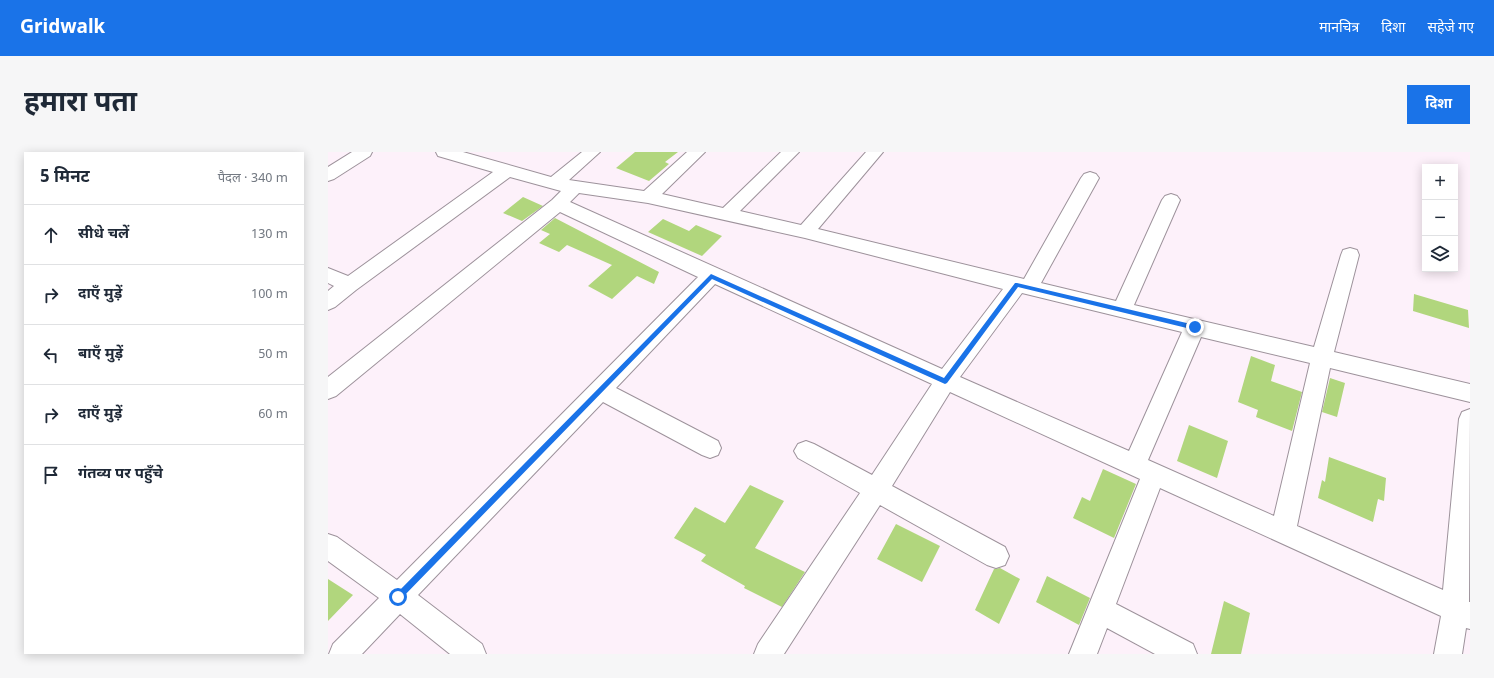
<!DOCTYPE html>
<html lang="hi">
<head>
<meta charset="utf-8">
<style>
  body { margin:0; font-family:Georgia,"Noto Sans Devanagari",serif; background:#f6f6f7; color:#1f2937 }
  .controls { position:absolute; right:12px; top:12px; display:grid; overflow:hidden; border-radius:0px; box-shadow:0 2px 10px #0003 }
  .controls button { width:36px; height:36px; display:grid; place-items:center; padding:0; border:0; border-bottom:1px solid #e0e1e3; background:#fff; color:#1f2937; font:20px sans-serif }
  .stop { position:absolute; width:12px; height:12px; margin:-9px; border:3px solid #1a73e8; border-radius:50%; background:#fff }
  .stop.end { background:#1a73e8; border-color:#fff; box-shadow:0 1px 4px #0008 }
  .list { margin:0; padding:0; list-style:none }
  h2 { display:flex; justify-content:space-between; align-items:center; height:52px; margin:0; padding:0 16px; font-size:17px }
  h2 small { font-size:13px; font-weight:400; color:#747a83 }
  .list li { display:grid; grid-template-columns:26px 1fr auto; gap:12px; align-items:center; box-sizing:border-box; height:60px; padding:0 16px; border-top:1px solid #e0e1e3 }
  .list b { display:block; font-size:15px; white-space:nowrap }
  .list em { font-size:13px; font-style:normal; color:#747a83 }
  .icon { flex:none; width:22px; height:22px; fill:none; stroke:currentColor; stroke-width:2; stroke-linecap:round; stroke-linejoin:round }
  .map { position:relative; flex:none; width:1142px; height:502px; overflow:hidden; border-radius:0px }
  header { display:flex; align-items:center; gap:24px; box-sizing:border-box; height:56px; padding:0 20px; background:#1a73e8; color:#fff }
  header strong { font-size:19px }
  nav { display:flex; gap:22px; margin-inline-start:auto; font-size:14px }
  .intro { display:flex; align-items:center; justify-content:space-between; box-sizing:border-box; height:96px; padding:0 24px }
  h1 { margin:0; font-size:28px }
  .button { padding:10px 18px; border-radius:0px; background:#1a73e8; color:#fff; font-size:14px; font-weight:700 }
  main { display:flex; gap:24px; padding:0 24px }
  aside { flex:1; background:#fff; border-radius:0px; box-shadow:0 2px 10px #0003 }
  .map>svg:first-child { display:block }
  .building { fill:#b1d67d }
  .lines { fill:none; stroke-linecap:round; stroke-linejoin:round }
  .street-casing { stroke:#9d929b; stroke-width:2 }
  .street { fill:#fff; fill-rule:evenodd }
  .route { fill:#1a73e8 }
</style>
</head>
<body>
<header>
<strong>Gridwalk</strong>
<nav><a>मानचित्र</a><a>दिशा</a><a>सहेजे गए</a></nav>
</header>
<div class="intro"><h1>हमारा पता</h1><a class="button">दिशा</a></div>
<main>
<aside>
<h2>5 मिनट<small>पैदल · 340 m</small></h2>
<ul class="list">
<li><svg class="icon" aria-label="ahead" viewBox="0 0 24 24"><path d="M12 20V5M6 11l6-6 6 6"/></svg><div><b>सीधे चलें</b></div><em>130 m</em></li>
<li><svg class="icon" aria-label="right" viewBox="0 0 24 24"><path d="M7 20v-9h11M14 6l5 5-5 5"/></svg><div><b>दाएँ मुड़ें</b></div><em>100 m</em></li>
<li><svg class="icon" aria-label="left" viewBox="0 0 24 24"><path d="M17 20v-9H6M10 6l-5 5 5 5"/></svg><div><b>बाएँ मुड़ें</b></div><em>50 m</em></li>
<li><svg class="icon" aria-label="right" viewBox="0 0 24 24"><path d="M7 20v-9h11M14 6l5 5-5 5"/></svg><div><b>दाएँ मुड़ें</b></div><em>60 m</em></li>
<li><svg class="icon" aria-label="arrive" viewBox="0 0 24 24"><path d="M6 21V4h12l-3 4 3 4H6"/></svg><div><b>गंतव्य पर पहुँचे</b></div></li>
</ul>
</aside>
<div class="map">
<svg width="1142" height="502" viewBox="0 0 1142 502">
  <rect width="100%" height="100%" fill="#fdf1fa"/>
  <!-- building -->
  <path class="building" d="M307,0H350L337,10L341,12L321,29L288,16Z
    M195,45L215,54L194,69L175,61Z
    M227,66L331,120L326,132L309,124L284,147L260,134L284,113L239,93L231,100L211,91L222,82L213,78Z
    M335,67L361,79L368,73L394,84L374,104L320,80Z
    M1086,142L1140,158L1141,176L1085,159Z
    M923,204L947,213L943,229L974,240L964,279L928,265L930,258L910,250Z
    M1002,226L1017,231L1009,265L994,260Z
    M861,273L900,289L889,326L849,309Z
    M1001,305L1058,326L1056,349L1050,347L1045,370L990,346L994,328L997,330Z
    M775,317L808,332L786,386L745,366L754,345L762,349Z
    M422,333L456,349L427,396L477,420L454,455L416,436L417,434L373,409L378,403L346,386L367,355L397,371Z
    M568,372L612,394L594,430L549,407Z
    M672,416L692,427L671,472L647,458L666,417Z
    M719,424L762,446L751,473L708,450Z
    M0,427L25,443L0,469Z
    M896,449L922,461L913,502H883Z"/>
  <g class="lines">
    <!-- street casing -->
    <g class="street-casing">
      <path id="street" d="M24,0H44L42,4L6,27L0,29V15Z
        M108,0H135L223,25L254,0H272L241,28L316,39L359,0H377L334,42L395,56L453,0H471L412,59L473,73L538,0H555L490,77L696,127L753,26L756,22L762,20L768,22L771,26L713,131L788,149L834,48L837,44L843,42L849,44L852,48L806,153L986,195L1013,103L1015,98L1022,96L1029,98L1031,103L1006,200L1142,232V250L1002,216L969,374L1115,438L1131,267L1134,260L1142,257L1141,450H1142V477L1138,476L1134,502H1106L1113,464L832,336L788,452L865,492L869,502H827L779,476L769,502H741L812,327L622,240L564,334L677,395L681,404L677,413L668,416L659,413L552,353L456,502H426L430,492L532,341L470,306L466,299L470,292L478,289L486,292L544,323L604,232L387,132L288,236L390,289L393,296L390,303L382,306L374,303L275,250L90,443L154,492L158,502H122L72,462L34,502H1L5,492L51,446L0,409V382L9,385L69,428L370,125L232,60L8,244L0,247V225L224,48L233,39L182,25L28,138L7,155L0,158V139L6,134L0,131V116L20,124L165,20L110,4ZM251,41L320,51L477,86L675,137L614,217L242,50ZM694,141L854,180L801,299L632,225ZM873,185L982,211L946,364L820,308Z"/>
    </g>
    <!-- street -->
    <use href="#street" class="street"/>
  </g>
  <!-- route -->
  <path class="route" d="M383,122L616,226L687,131H689L867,173L870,175L867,178L690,135L619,231L617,232L384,127L73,447H68V442Z"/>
</svg>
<div class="controls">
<button>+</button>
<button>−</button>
<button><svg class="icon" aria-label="layers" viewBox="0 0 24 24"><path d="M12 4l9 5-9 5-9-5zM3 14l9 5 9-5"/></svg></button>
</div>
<div class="stop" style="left:70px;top:445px"></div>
<div class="stop end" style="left:867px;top:175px"></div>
</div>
</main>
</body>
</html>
